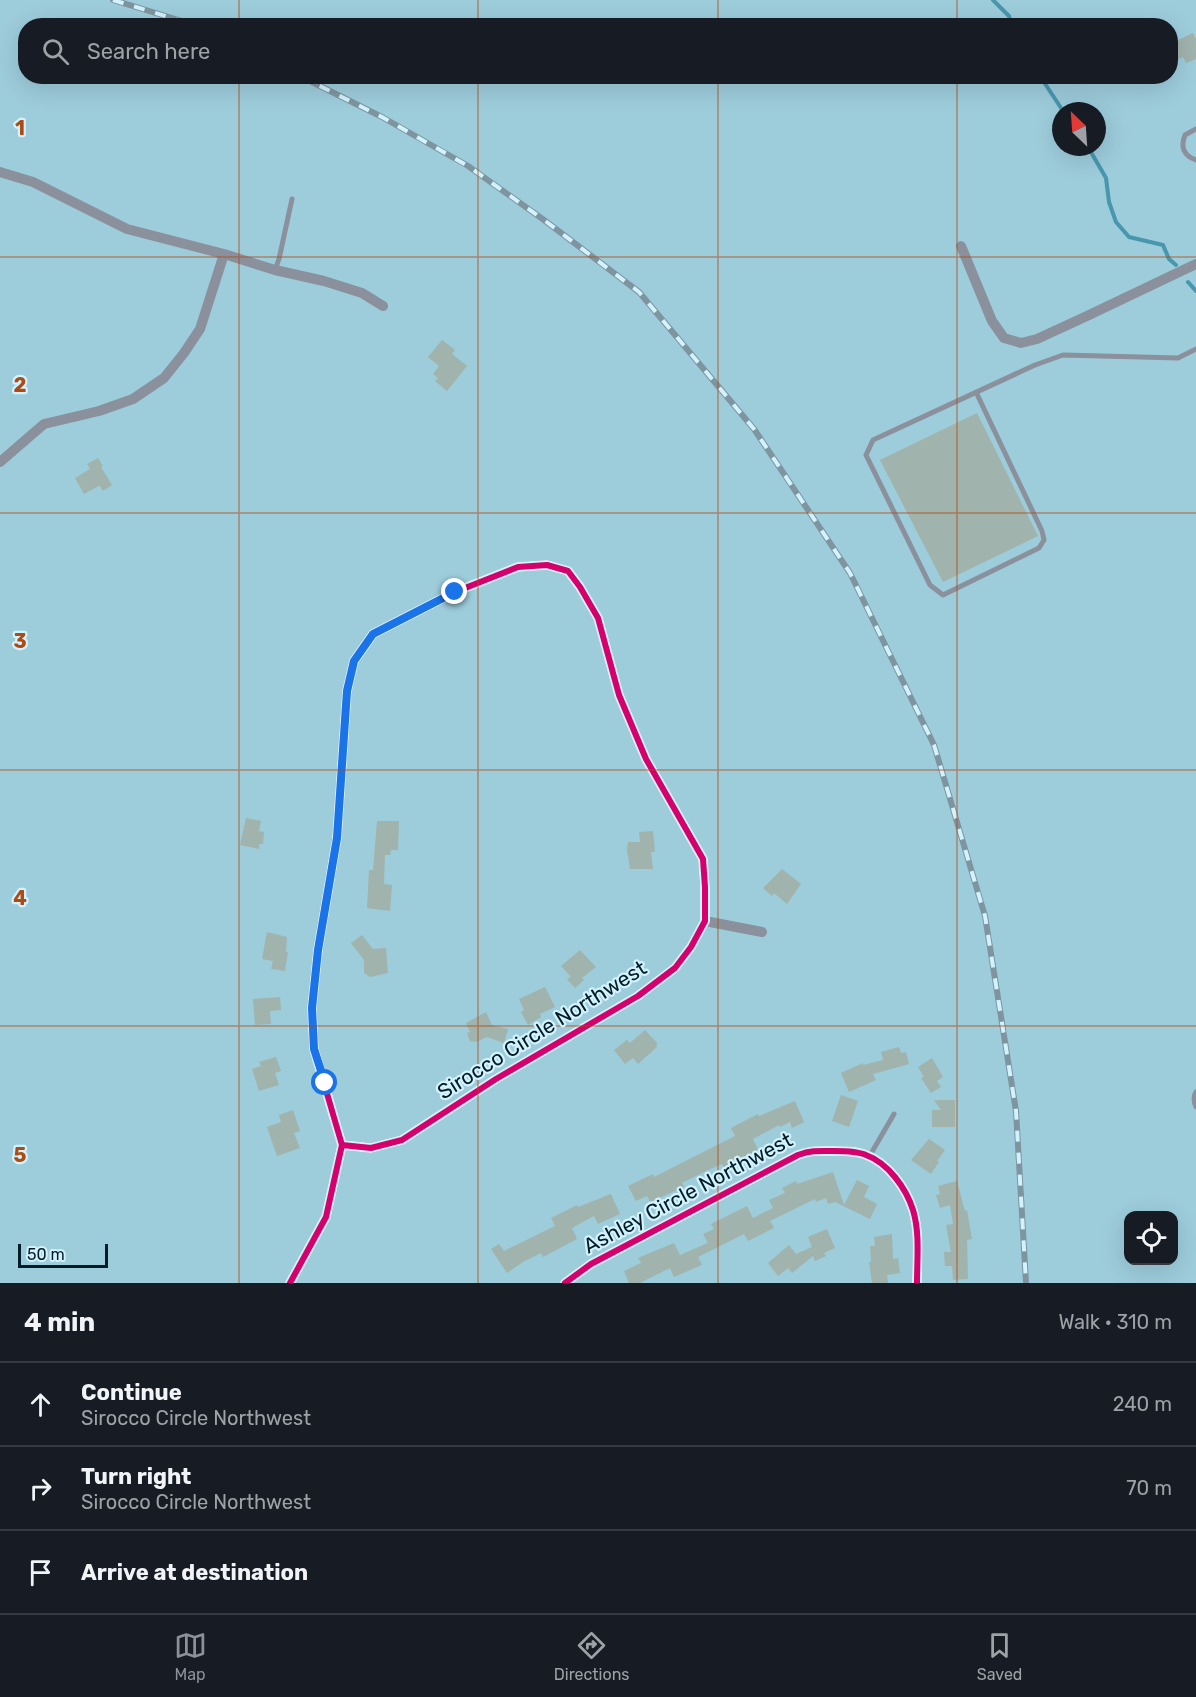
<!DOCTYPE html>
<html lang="en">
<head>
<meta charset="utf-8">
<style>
  body { margin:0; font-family:Rubik,sans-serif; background:#20242c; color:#f1f3f6 }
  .controls { position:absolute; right:18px; bottom:18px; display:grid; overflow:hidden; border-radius:12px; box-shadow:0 6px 24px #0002 }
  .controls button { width:54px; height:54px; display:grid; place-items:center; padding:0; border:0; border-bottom:2px solid #363941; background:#171b24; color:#f1f3f6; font:30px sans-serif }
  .compass { position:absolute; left:1052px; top:102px; width:54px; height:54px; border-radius:50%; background:#171b24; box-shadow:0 6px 24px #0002; rotate:335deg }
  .scale { position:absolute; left:18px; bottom:15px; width:90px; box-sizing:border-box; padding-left:6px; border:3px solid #021d26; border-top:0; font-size:16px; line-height:21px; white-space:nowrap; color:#021d26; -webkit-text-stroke:4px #d2f2fd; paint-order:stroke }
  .stop { position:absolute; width:18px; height:18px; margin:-14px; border:4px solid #1a73e8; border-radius:50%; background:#fff }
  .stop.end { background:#1a73e8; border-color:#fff; box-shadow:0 2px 6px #0008 }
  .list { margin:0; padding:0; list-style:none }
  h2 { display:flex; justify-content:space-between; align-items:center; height:78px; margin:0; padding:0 24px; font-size:26px }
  h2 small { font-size:20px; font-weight:400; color:#9ea1a6 }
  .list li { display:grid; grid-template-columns:39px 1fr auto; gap:18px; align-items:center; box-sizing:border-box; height:84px; padding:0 24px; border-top:2px solid #363941 }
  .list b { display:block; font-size:22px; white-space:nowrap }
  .list p { margin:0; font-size:20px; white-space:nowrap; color:#9ea1a6 }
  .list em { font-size:20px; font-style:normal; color:#9ea1a6 }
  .icon { flex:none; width:33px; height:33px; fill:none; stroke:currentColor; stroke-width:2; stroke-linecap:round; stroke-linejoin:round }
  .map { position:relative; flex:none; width:1196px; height:1283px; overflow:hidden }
  .search { position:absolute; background:#171b24; box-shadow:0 6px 24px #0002; left:18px; right:18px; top:18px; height:66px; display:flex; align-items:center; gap:15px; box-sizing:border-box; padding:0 21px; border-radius:24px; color:#9ea1a6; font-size:22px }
  .sheet { height:330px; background:#171b24 }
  nav { display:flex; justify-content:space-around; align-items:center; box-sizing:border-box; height:84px; border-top:2px solid #363941; background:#171b24; font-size:16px; color:#9ea1a6 }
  nav a { display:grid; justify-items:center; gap:3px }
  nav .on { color:#8c9099 }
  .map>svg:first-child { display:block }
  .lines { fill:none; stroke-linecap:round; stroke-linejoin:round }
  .stream { stroke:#4897ad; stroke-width:4 }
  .building { fill:#a0b3ac }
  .service { stroke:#8a919c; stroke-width:5 }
  .minor { stroke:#8a919c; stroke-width:10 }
  .rail-casing { stroke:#7e95a0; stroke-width:6 }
  .rail { stroke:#d2f2fd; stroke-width:4; stroke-dasharray:11; stroke-linecap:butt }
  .cycleway-casing { stroke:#d2f2fd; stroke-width:10 }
  .cycleway { stroke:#d6006c; stroke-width:6 }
  .route { stroke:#1a73e8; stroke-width:8 }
  .grid { fill:none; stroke:#ae4a12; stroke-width:1.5; stroke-opacity:0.55 }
  .labels { text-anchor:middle; stroke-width:4.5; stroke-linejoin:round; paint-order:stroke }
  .street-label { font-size:21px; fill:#021d26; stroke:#d2f2fd }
  .grid-label { font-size:20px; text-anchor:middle; font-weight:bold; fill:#ae4a12; stroke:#d2f2fd; stroke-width:4.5; stroke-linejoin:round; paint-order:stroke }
</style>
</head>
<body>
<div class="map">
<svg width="1196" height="1283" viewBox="0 0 1196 1283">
  <rect width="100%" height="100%" fill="#9dccdb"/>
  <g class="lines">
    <!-- stream -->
    <path class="stream" d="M993,0L1009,16L1012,26
      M1040,76L1063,111
      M1088,147L1106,178L1109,202L1116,222L1129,237L1163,245L1169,259L1176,265
      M1188,282L1196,291"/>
  </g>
  <!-- building -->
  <path class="building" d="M1193,33L1196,39V59L1186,63L1183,57L1177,60L1170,44Z
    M442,340L455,350L452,354L467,366L447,391L435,381L438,378L433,374L439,366L428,357Z
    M977,413L1038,536L943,582L880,460Z
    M98,458L103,466L101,467L112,485L103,491L100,486L97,487L84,494L75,478L90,469L87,464Z
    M246,818L261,821L259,831L264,832L263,844H259V849L240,845Z
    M377,821H399L398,850H391L390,855H385L384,884L392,885L390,911L367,908L369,870H373Z
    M653,831L655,852H651L653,869H630L627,850L628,842H640L639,832Z
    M782,869L801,884L787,904L774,893L772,896L763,888Z
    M267,932L287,937L286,952H288L285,971L271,969L273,961L262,959Z
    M362,935L373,949L386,948L388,973L370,977L364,973V960L351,943Z
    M580,950L596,967L582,978L584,980L575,988L567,979L571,977L561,966Z
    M545,987L555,1007L540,1014L541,1017L528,1025L521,1012L524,1010L519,999Z
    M280,997L281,1010L270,1011L271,1024L255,1025L253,999Z
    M486,1012L492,1025L508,1029L504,1043L487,1037L476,1042L470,1041L467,1033L470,1032L466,1023Z
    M645,1030L658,1044L656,1045L657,1047L638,1064L633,1058L625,1064L614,1050L627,1040L630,1043Z
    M899,1047L901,1053L906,1052L909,1064L873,1074L876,1080L849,1092L841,1073L863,1063V1065L883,1060L881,1052Z
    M276,1057L281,1071L275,1073L279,1085L259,1091L252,1069L261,1066L259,1062Z
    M932,1058L943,1077L937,1081L941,1087L931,1093L921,1078L924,1077L918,1067Z
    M841,1095L858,1101L849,1127L832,1121Z
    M934,1100H955V1127H932V1110H941Z
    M795,1101L804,1122L792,1128L790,1122L780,1127L779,1125L753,1139L758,1150L724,1167L722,1164L706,1171L682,1183L684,1187L650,1202L647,1196L636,1201L628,1186L653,1174L654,1177L735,1136L731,1128L758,1114L759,1116Z
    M293,1110L300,1131L294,1133L300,1148L277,1156L267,1127L281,1122L279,1115Z
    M929,1139L945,1150L937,1161L939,1162L931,1174L911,1160Z
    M833,1172L844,1205L857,1180L869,1186L864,1197L877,1204L870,1219L835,1202L828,1204L826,1198L816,1202L815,1199L770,1221L774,1228L748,1241L744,1234L698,1257L702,1265L674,1277L670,1268L640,1283H629L624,1271L641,1263L638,1258L674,1243L680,1255L708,1243L703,1234L714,1229L711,1224L747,1206L753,1218L773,1208L769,1200L785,1193L782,1188L796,1181L797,1184Z
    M957,1181L965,1211L967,1210L972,1239L967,1240L968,1279L953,1280L952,1266H945L944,1252H951L946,1225L953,1224L950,1205L940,1208L936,1195L940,1194L938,1186Z
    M611,1194L620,1214L598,1224L594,1216L572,1228L577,1239L543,1257L541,1253L523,1262L507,1273L491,1249L499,1244L504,1251L555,1226L551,1218L577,1205L578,1207Z
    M827,1229L835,1248L824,1253L826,1256L815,1261L813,1256L792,1273L788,1268L778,1276L768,1263L789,1245L796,1254L812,1247L808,1237Z
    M892,1234L893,1259L898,1258L900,1273L887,1275L888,1283H872L869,1262H871L870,1246H875L874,1237Z"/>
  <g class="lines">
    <!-- service -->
    <path class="service" d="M1196,129L1185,135C1180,147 1184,156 1196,160
      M275,270L279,259L292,199
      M976,392L1042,531L1044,540L1039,548L943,595L930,585L866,455L873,440L1035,365L1063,355L1178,358L1196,349
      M1196,1092C1193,1096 1194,1103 1196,1107
      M869,1157L894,1114"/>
    <!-- minor -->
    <path class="minor" d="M0,172L33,182L127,229L224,254L275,270L324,281L362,293L383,306
      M961,246L992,321L1004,338L1021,343L1037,339L1087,316L1196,264
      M0,462L44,424L99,411L133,399L164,378L184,353L200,329L224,254
      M705,921L762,932
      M290,1283L326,1217L342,1145L314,1049L312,1008L318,950L337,838L347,691L354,661L373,634L455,592L518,567L547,565L568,571L580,587L598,618L619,695L646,759L703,859L705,887V921L691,947L675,968L638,996L496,1079L402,1140L371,1148L342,1145
      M565,1283L591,1264L798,1155C812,1150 820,1151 834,1151C845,1151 857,1151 866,1155C888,1163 906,1188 913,1210C920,1233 917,1259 917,1283"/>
    <!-- rail casing -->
    <g class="rail-casing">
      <path id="rail" d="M113,0L198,26
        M300,76L382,117L468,166L544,220L639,292L754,429L850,573L934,745L985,916L1016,1111L1026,1283"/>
    </g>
    <!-- rail -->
    <use href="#rail" class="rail"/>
    <!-- cycleway casing -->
    <g class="cycleway-casing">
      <path id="cycleway" d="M290,1283L326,1217L342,1145L314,1049L312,1008L318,950L337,838L347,691L354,661L373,634L455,592L518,567L547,565L568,571L580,587L598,618L619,695L646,759L703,859L705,887V921L691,947L675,968L638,996L496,1079L402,1140L371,1148L342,1145
        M565,1283L591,1264L798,1155C812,1150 820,1151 834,1151C845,1151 857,1151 866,1155C888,1163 906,1188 913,1210C920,1233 917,1259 917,1283"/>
    </g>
    <!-- cycleway -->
    <use href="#cycleway" class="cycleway"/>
  </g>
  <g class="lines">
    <!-- route -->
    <path class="route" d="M325,1083L314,1049L312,1008L318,950L337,838L347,691L354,661L373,634L455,592"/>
  </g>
  <!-- grid -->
  <path class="grid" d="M239,0V26M478,0V26M718,0V26M957,0V26M239,76V1283M478,76V1283M718,76V1283M957,76V1283M0,257H1196M0,513H1196M0,770H1196M0,1026H1196"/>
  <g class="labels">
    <!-- street labels -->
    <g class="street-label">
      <text transform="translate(542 1030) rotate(-32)" y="7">Sirocco Circle Northwest</text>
      <text transform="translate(688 1193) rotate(-28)" y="7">Ashley Circle Northwest</text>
    </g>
  </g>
  <g class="grid-label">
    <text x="20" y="135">1</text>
    <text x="20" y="392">2</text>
    <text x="20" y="648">3</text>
    <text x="20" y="905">4</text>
    <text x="20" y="1162">5</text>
  </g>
</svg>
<div class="controls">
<button><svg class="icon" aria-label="locate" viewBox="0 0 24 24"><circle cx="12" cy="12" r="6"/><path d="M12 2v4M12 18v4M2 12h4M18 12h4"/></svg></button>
</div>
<svg class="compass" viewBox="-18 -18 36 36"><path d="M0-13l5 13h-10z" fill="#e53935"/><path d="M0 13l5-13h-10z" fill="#9ea1a6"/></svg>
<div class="scale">50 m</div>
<div class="stop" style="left:325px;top:1083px"></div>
<div class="stop end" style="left:455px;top:592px"></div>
<div class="search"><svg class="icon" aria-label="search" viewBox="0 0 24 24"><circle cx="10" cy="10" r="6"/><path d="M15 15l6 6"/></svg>Search here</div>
</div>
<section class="sheet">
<h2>4 min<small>Walk · 310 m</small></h2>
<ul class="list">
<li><svg class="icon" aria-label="ahead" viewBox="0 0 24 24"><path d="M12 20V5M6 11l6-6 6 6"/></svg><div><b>Continue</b><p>Sirocco Circle Northwest</p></div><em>240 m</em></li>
<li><svg class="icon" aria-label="right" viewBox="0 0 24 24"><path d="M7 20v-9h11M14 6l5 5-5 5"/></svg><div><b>Turn right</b><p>Sirocco Circle Northwest</p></div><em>70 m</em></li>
<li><svg class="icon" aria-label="arrive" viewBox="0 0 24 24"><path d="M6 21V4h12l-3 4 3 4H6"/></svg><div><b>Arrive at destination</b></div></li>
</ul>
</section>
<nav>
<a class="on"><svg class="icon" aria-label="map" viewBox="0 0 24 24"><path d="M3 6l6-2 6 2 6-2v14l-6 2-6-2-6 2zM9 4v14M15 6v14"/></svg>Map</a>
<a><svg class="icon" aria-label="directions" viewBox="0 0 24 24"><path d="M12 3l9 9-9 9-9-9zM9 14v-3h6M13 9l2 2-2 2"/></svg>Directions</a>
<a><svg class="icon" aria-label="saved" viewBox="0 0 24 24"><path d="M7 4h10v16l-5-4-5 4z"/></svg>Saved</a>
</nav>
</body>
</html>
